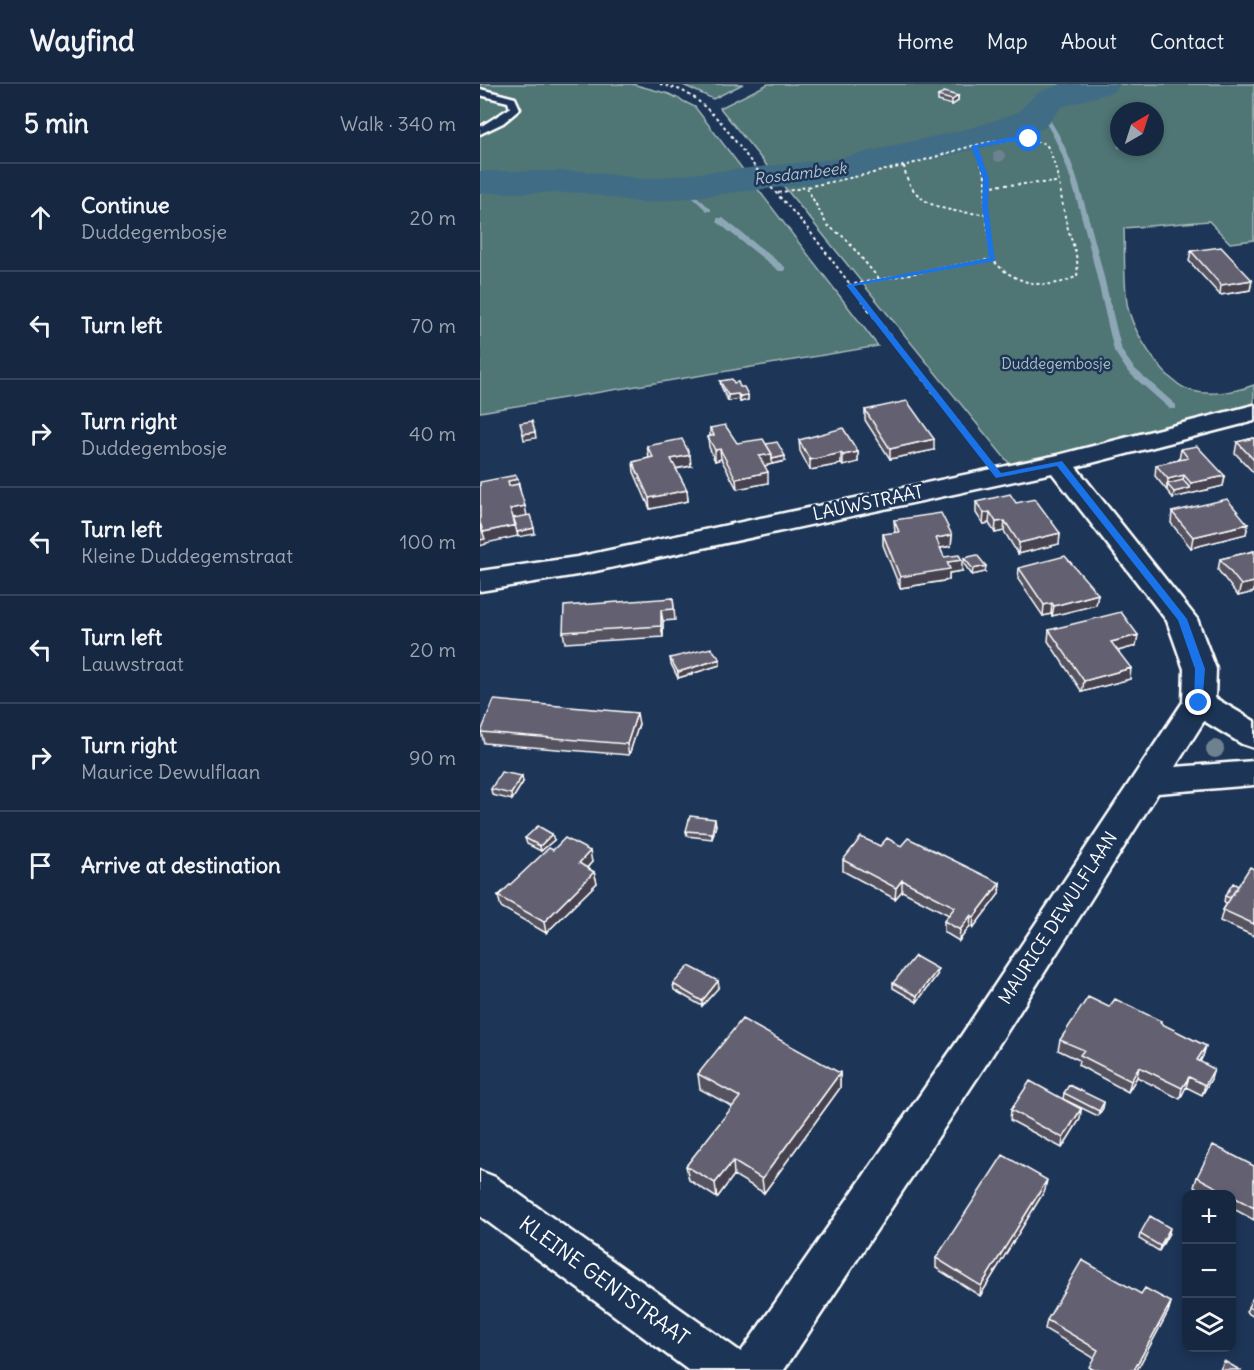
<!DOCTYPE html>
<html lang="en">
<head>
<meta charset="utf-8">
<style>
  body { margin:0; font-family:Delius,sans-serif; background:#1f3048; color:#f1f3f6 }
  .controls { position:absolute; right:18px; bottom:18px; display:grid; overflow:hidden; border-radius:12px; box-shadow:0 3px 9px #0003 }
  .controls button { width:54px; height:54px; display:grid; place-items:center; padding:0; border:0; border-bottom:2px solid #35445a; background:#162841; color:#f1f3f6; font:30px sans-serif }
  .compass { position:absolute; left:630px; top:18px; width:54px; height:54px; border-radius:50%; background:#162841; box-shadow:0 3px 9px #0003; rotate:39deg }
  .stop { position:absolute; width:18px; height:18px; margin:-14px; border:4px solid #1a73e8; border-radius:50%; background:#fff }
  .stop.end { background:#1a73e8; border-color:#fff; box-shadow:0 2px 6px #0008 }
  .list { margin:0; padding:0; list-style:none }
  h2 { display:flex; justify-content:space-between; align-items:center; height:78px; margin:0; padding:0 24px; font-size:26px }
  h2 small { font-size:20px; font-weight:400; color:#9ea6b1 }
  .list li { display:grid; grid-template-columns:39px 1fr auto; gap:18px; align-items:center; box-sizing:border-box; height:108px; padding:0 24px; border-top:2px solid #35445a }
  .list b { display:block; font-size:22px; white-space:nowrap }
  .list p { margin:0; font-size:20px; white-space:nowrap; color:#9ea6b1 }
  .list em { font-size:20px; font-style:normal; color:#9ea6b1 }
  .icon { flex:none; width:33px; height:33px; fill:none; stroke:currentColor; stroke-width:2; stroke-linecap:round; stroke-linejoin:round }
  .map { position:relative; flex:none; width:774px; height:1286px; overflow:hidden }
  header { display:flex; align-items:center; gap:36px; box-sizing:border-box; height:84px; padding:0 30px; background:#162841; border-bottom:2px solid #35445a }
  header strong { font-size:28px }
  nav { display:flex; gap:33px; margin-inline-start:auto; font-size:21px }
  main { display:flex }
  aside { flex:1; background:#162841 }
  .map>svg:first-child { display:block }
  .green { fill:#4f7475; stroke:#a7baba; stroke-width:1.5; fill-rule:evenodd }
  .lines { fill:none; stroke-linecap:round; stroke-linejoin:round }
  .stream { fill:#8da7b6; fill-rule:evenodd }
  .river { fill:#416d85; fill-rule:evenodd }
  .lane-casing { stroke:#fff; stroke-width:5 }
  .street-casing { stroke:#fff; stroke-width:5 }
  .path-far1 { stroke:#fff; stroke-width:2; stroke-dasharray:3 3; stroke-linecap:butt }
  .path { stroke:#fff; stroke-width:3; stroke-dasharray:4 4; stroke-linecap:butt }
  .lane { fill:#1d3557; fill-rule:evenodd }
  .street { fill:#1d3557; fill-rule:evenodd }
  .tree { fill:#6e8191 }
  .wall { fill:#565361; stroke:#fff; stroke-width:1.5 }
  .shaded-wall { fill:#46434f; stroke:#fff; stroke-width:1.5 }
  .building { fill:#646071; stroke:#fff; stroke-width:1.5 }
  .route { fill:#1a73e8 }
  .labels { text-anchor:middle; stroke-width:5; stroke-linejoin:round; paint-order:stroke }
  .far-park-label { font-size:15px; fill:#b0c0c1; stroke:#1d3557 }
  .far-water-label { font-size:16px; font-style:italic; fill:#b3c5ce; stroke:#1d3557 }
  .street-label { font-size:18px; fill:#fff; stroke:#1d3557 }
  .near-street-label { font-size:21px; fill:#fff; stroke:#1d3557 }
</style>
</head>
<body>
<header>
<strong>Wayfind</strong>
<nav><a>Home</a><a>Map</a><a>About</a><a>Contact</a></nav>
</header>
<main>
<aside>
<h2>5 min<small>Walk · 340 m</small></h2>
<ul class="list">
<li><svg class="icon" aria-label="ahead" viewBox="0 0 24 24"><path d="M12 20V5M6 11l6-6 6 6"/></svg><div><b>Continue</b><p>Duddegembosje</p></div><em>20 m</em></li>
<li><svg class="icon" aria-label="left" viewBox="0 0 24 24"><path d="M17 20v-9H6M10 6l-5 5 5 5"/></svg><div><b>Turn left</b></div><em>70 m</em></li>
<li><svg class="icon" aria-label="right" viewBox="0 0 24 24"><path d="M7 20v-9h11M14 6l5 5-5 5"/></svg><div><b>Turn right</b><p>Duddegembosje</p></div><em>40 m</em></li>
<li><svg class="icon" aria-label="left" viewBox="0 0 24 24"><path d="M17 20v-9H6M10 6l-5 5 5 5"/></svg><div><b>Turn left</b><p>Kleine Duddegemstraat</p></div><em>100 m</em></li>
<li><svg class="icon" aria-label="left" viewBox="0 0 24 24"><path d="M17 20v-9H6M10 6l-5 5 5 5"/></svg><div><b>Turn left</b><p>Lauwstraat</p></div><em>20 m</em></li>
<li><svg class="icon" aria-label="right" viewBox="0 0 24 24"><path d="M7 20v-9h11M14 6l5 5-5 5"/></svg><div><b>Turn right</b><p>Maurice Dewulflaan</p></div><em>90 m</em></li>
<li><svg class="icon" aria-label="arrive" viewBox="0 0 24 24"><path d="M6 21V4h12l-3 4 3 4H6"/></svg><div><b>Arrive at destination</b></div></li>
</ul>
</aside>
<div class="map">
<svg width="774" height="1286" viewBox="0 0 774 1286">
  <rect width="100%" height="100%" fill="#1d3557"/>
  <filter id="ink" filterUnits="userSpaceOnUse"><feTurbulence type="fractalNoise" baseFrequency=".0167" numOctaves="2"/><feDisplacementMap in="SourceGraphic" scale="12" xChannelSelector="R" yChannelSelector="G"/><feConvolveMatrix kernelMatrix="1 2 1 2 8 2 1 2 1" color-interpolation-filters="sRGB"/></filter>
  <g filter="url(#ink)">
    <!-- green -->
    <path class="green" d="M0,0H152L189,10L215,23L398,262L0,328Z
      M201,0H263L233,15Z
      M288,0H774V156L750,159L729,137L644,144C645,164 643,211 649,228C656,251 678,286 698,300C717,315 753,309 774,301V322L532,383L240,24ZM639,27H675V63H639Z"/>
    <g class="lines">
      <!-- stream -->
      <path class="stream" d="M558,25H562C585,54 596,89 606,125C620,172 630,220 642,267L654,284L696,321V325H690L648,288L634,267C623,221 613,173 600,127C590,91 580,57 557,26Z
        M203,100L231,125V127H227L201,103V101Z
        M237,134H243L305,183V187H299L237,138Z"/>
      <!-- river -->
      <path class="river" d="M581,0H640L635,7L581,23L564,44L518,60L355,97L163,119L104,109H0V87H104L163,95L355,75L495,43L538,28L557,9Z"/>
      <!-- lane casing -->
      <g class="lane-casing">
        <path id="lane" d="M0,5L35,14L40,25L23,39L0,50V43L30,24L28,18L0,11Z"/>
      </g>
      <!-- street casing -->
      <g class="street-casing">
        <path id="street" d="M774,321V337L596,383L717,535L736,585L735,614L774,637V664L762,660L724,637L695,683L774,677V701L678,709L509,976L304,1286H208L0,1132V1087L15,1093L261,1268L481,952L703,618L704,585L687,537L572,389L97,491L0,507V487L97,473L578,371Z"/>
      </g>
      <!-- path-far1 -->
      <path class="path-far1" d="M180,0L201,6L215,14L240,37L288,100L325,141L389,225
        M495,62L506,95L505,122L512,175
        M424,82C430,124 470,128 506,130
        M507,102L578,98
        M327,104L347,141L365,154L399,195
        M298,109C340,100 382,92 423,82C469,71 519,46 566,60C579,82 580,112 586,137C590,156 600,172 597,192C567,208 533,200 512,175L369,201"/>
      <!-- path -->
      <path class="path" d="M388,224L503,371"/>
      <!-- lane -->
      <use href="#lane" class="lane"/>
      <!-- street -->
      <use href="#street" class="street"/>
    </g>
    <!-- trees -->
    <g class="tree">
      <circle cx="519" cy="72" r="6"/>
      <circle cx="735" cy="665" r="9"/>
    </g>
    <!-- wall -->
    <path class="wall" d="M458,12H478V17L472,21L458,17Z
      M711,167L772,196L770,206L740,211L709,177Z
      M240,297L254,299L268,311V316L260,318L259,315L248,317L241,302Z
      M385,326L454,366L410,375L385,336Z
      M230,344L257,359L286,360L305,377L284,382L288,399L257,405L241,375L235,377L229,363L228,353L230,352Z
      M774,354V389L755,369L757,358Z
      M319,356L378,368V378L363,382L361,380L330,386L320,367Z
      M167,362L211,382L196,385L207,406L208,417L170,425L154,388L153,378L169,374Z
      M701,365L745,392L743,402L693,414L675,392L676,381L699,376Z
      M496,418L536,419L580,449L579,460L538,470L524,447L515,449L509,439L503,440L496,429Z
      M692,428L768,440L766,450L711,464L691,439Z
      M414,436L472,451L471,462L460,464L464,473L482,487L469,489V496L420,504L403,461V450L415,449Z
      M774,467V508L758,512L738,486L740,475Z
      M484,474L505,488L492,491L484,480Z
      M539,484L618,510L616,521L572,532L571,530L563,532L538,495Z
      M193,514L195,536L183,537V553L85,559L83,548Z
      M569,546L656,562L638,567L650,595L602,608L568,557Z
      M190,574L240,581L198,594L191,580Z
      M159,640L149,671L4,659L1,648Z
      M43,698L32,716L12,711L11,705Z
      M236,741L232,755L207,752L206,747Z
      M45,754L74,756L61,767L47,760Z
      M400,762H421L520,799L519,810L493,844L490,842L479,857L464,848V837L469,831L422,807L415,815L363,787V776Z
      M73,766L112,778L107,784L114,788L117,799L66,849L21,823L18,812Z
      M774,785V852L740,837L743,826L747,819L744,818L745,812L758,802Z
      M457,891L437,918L413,904V899Z
      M193,900L239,903L222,922L194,906Z
      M629,923L681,937V940L726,962L723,972L720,978L731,995L722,1011L706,1003L700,1015L657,993L648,1008L598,981L599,976L578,966L580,956Z
      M360,989V1004L284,1109L254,1091L237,1114L209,1096L206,1082L253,1023L220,1005L218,990Z
      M584,1009L624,1018L623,1024L618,1032L583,1015Z
      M601,1025L600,1035L582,1064L530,1036L531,1026Z
      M774,1082V1136L752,1124V1110H727L714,1103L717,1093Z
      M565,1106L500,1212L456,1184V1174Z
      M689,1149L679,1167L659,1155L660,1150Z
      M661,1210L691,1218L688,1228L657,1286H609L614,1274L565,1245L567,1236Z
      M774,1212V1233L766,1228Z"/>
    <!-- shaded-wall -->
    <path class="shaded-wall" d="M478,12V17L472,21V16Z
      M772,196L770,206L740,211L741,201Z
      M258,310L259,315L248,317V311Z
      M268,311V316L260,318V312Z
      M55,348L56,354L44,356L43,350Z
      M454,355V366L410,375V365Z
      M240,365L241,375L235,377V366Z
      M378,368V378L363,382V371Z
      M361,369V380L330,386V376Z
      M292,370V380L280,383L279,372Z
      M210,371L211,382L193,385L191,375Z
      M305,372V377L292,380V375Z
      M288,388V399L257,405L256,395Z
      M704,391L702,402L687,400V406L688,395Z
      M745,392L743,402L693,414L694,408L710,404L711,399Z
      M38,395L40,406L30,408L28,397Z
      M207,406L208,417L170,425L169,414Z
      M45,422L47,432L32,436L30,425Z
      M510,428L509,439L503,440L504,429Z
      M525,437L524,447L515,449L516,438Z
      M768,440L766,450L711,464L713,453Z
      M36,441L38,452L6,459V460L0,462V456L3,448Z
      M54,444L55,450L38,453L37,448Z
      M580,449L579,460L538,470L539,459Z
      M472,451L471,462L455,465L456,454Z
      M482,476V487L469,489V496L420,504V493L467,478Z
      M506,482L505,488L492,491L493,485Z
      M774,498V508L758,512L761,501Z
      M618,510L616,521L572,532L574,522Z
      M572,519L571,530L563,532L564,521Z
      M181,526L183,537V553L181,542Z
      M658,551L656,562L630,569L631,558Z
      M240,575V581L198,594V588Z
      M651,584L650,595L602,608L604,597Z
      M157,629L159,640L149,671L147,660Z
      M42,692L43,698L32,716L31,710Z
      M235,735L236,741L232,755V749Z
      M72,750L74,756L61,767L60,762Z
      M110,767L112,778L101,790L99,779Z
      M114,788L117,799L66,849L64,838Z
      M422,796V807L415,815L416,804Z
      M520,799L519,810L493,844L494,833Z
      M491,831L490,842L479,857L480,846Z
      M458,885L457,891L437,918V912Z
      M238,897L239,903L222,922V917Z
      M726,962L723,972L714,987L717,976Z
      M659,983L657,993L648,1008L651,997Z
      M734,985L731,995L722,1011L725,1001Z
      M360,989V1004L284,1109L282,1095Z
      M709,993L706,1003L700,1015L702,1004Z
      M624,1018L623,1024L618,1032L619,1027Z
      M601,1025L600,1035L582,1064L583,1054Z
      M253,1077L254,1091L237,1114L235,1099Z
      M567,1096L565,1106L500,1212L501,1202Z
      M690,1144L689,1149L679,1167L680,1162Z
      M691,1218L688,1228L657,1286H654Z"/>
    <!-- building -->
    <path class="building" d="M464,8L478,12L472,16L458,12Z
      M741,163L772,196L741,201L711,167Z
      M252,295L254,299L258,298L260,303H264L268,311L260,312L258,310L248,311L240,297Z
      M427,317L454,355L410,365L385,326Z
      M52,337L55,348L43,350L40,339Z
      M245,341L257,359L283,355L292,370L279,372L288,388L256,395L240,365L235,366L228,353L234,351L230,344Z
      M363,344L378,368L363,371L361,369L330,376L319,356Z
      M774,354V376L757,358Z
      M202,355L210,371L191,375L207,406L169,414L153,378L173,373L167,362Z
      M297,358L305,372L292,375V370L286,360Z
      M717,362L745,392L711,399L704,391L688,395L676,381L708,374L701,365Z
      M36,391L38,395L28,397L29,402L38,400L45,422L30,425L36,441L3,448L0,438V398Z
      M703,396L710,404L694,408L687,400Z
      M530,410L536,419L555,415L580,449L539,459L525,437L516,438L510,428L504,429L496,418Z
      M747,415L768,440L713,453L692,428Z
      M461,429L472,451L456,454L464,473L479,471L482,476L467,478L470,485L420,493L403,450L419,448L414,436Z
      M50,431L54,444L37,448L33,434Z
      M0,440L5,455L0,456Z
      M774,467V498L761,501L740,475Z
      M497,471L506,482L493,485L484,474Z
      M585,472L618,510L574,522L572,519L564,521L539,484Z
      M193,514L194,525L181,526V542L83,548L84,522Z
      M641,528L658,551L631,558L651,584L604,597L569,546Z
      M231,564L240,575L198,588L190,574Z
      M14,616L157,629L147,660L1,648Z
      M21,688L42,692L31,710L11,705Z
      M210,732L235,735L232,749L206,747Z
      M58,742L72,750L60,762L45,754Z
      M381,753L400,762L407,754L421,762L428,754L520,799L494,833L491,831L480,846L464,837L475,823L422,796L416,804L363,776Z
      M85,754L110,767L99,779L114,788L64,838L18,812L69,764L73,766Z
      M770,783L774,785V840L743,826Z
      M753,799L758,802L750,814L745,812Z
      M435,872L458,885L437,912L413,899Z
      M209,882L238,897L222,917L193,900Z
      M608,913L629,923L635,915L681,937L680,939L726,962L717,976L734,985L725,1001L709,993L702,1004L659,983L651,997L600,971L604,966L580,956Z
      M262,935L360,989L282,1095L253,1077L235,1099L206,1082L260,1013L218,990Z
      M550,997L601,1025L583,1054L531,1026Z
      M589,1001L624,1018L619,1027L584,1009Z
      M733,1061L774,1082V1124L752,1112V1110H749L717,1093Z
      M523,1071L567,1096L501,1202L456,1174Z
      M670,1132L690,1144L680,1162L660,1150Z
      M602,1176L661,1210L665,1204L691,1218L654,1286H614L609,1283L618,1266L567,1236Z
      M774,1212V1226L768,1223Z
      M744,1277L760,1286H740Z"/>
  </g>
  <!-- route -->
  <path class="route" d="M532,53L552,55L498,63L509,95L508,122L515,177L374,202L521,389L582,377L707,535L725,585L722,622L719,623L714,619L715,585L698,536L577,382L516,394L366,201L509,174L502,122L503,95L491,62Z"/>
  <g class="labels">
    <!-- far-park labels -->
    <g class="far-park-label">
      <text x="576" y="285">Duddegembosje</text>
    </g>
    <!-- far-water labels -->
    <g class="far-water-label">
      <text transform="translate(320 89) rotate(-7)" y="6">Rosdambeek</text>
    </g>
    <!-- street labels -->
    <g class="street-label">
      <text transform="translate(388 419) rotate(-12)" y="6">LAUWSTRAAT</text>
      <text transform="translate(578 834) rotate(-57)" y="6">MAURICE DEWULFLAAN</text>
    </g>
    <!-- near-street labels -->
    <g class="near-street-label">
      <text transform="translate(124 1197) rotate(36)" y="7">KLEINE GENTSTRAAT</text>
    </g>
  </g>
</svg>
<div class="controls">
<button>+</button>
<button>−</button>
<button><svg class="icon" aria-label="layers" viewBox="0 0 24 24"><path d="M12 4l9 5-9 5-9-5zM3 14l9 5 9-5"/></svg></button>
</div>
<svg class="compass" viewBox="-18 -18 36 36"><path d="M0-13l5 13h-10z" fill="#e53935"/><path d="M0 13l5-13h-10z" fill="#9ea6b1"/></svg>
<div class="stop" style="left:549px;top:55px"></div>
<div class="stop end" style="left:719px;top:619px"></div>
</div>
</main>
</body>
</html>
